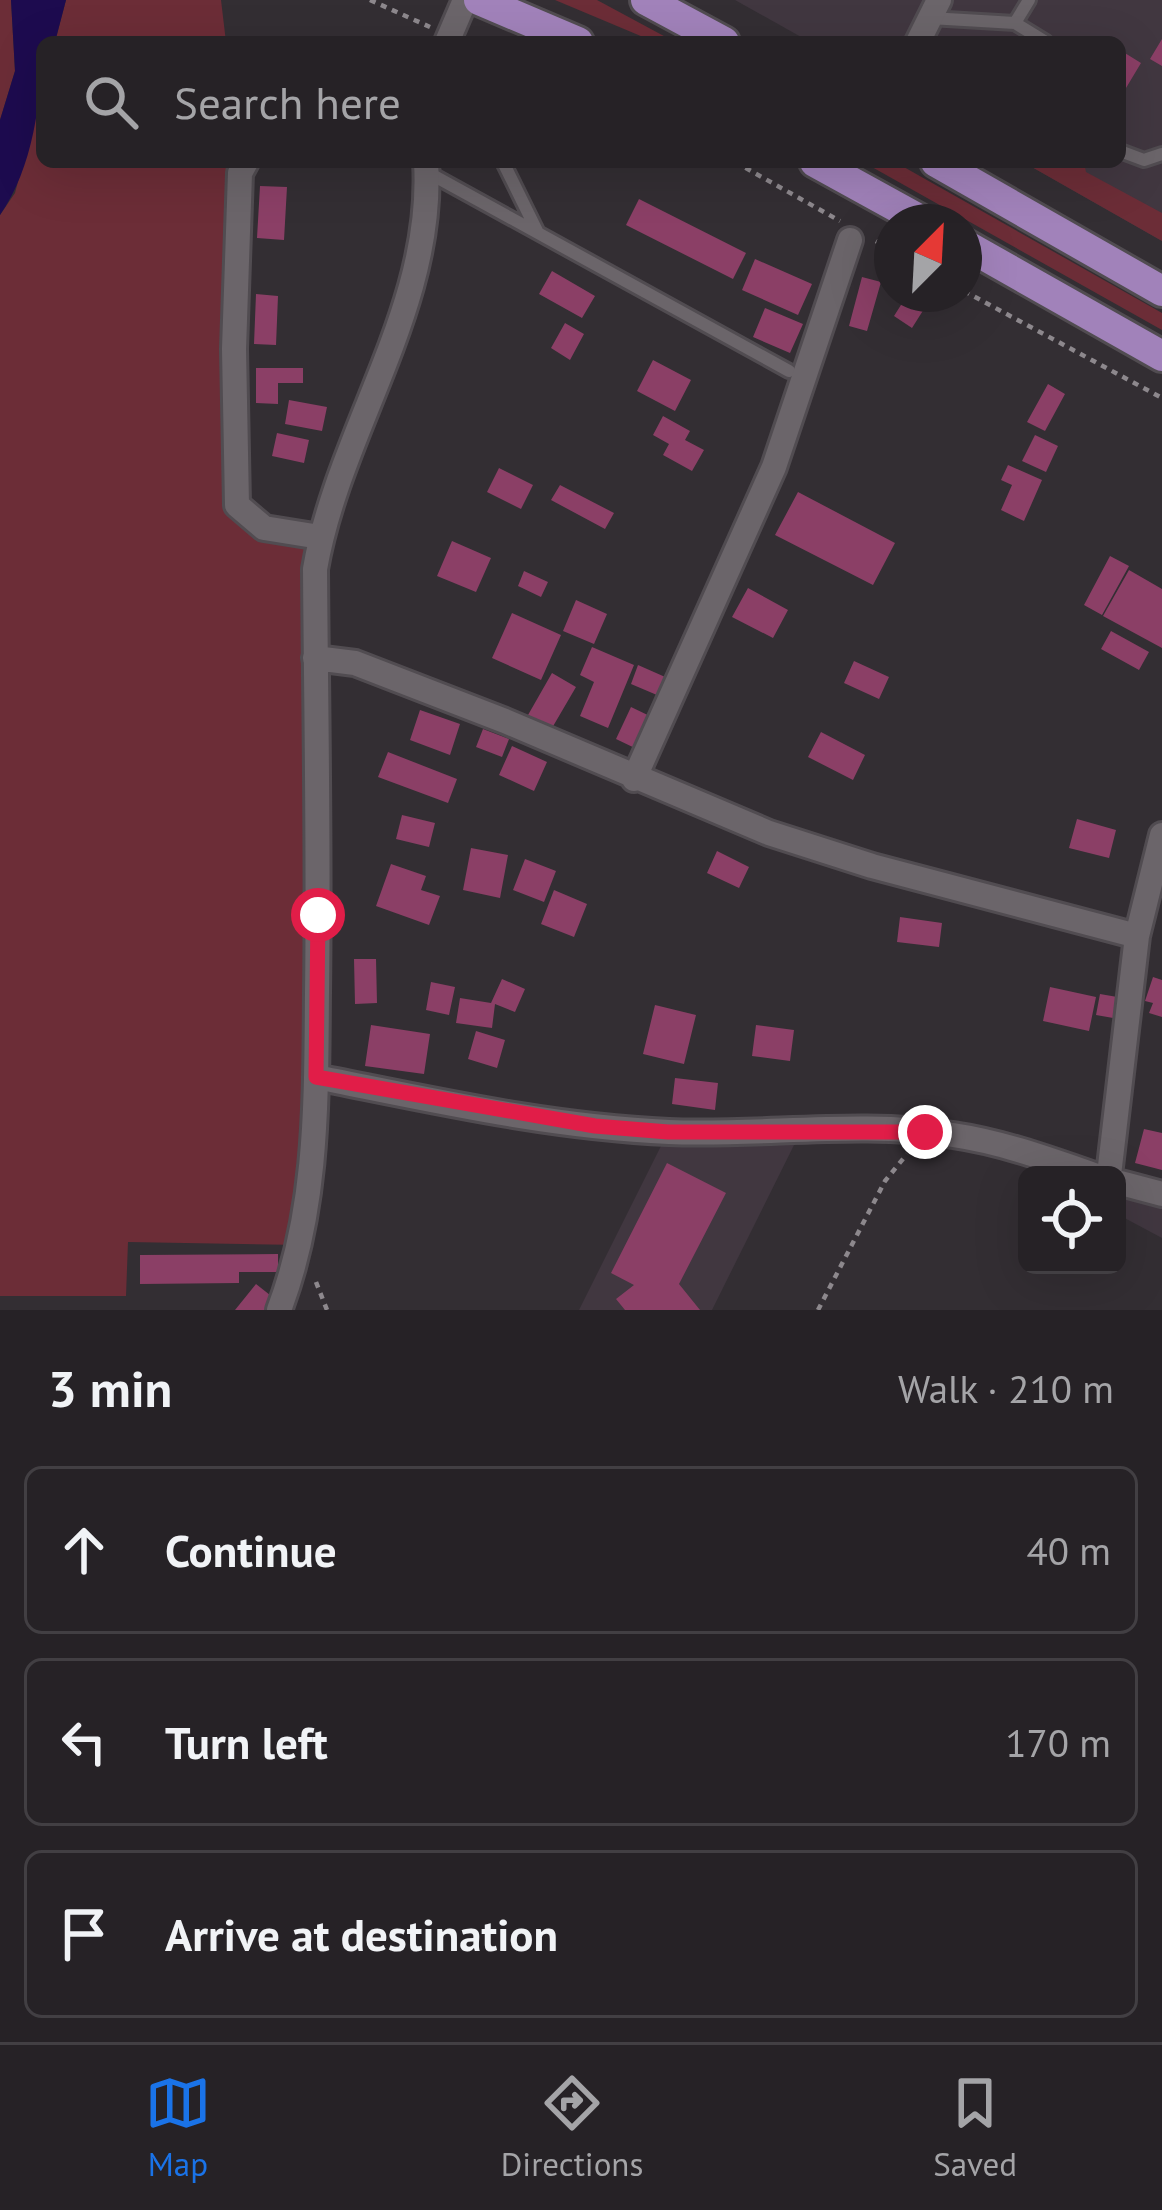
<!DOCTYPE html>
<html lang="en">
<head>
<meta charset="utf-8">
<style>
  body { margin:0; font-family:"PT Sans",sans-serif; background:#2e2a2e; color:#f1f3f6 }
  .controls { position:absolute; right:36px; bottom:36px; display:grid; overflow:hidden; border-radius:18px; box-shadow:0 12px 48px #0002 }
  .controls button { width:108px; height:108px; display:grid; place-items:center; padding:0; border:0; border-bottom:3px solid #423f43; background:#262226; color:#f1f3f6; font:60px sans-serif }
  .compass { position:absolute; left:874px; top:204px; width:108px; height:108px; border-radius:50%; background:#262226; box-shadow:0 12px 48px #0002; rotate:24deg }
  .stop { position:absolute; width:36px; height:36px; margin:-27px; border:9px solid #e11d48; border-radius:50%; background:#fff }
  .stop.end { background:#e11d48; border-color:#fff; box-shadow:0 3px 12px #0008 }
  .list { margin:0; padding:0; list-style:none }
  h2 { display:flex; justify-content:space-between; align-items:center; height:156px; margin:0; padding:0 48px; font-size:51px }
  h2 small { font-size:39px; font-weight:400; color:#a4a4a7 }
  .list li { display:grid; grid-template-columns:78px 1fr auto; gap:36px; align-items:center; box-sizing:border-box; height:168px; margin:0 24px 24px; padding:0 24px; border:3px solid #423f43; border-radius:18px }
  .list b { display:block; font-size:45px; white-space:nowrap }
  .list em { font-size:39px; font-style:normal; color:#a4a4a7 }
  .icon { flex:none; width:66px; height:66px; fill:none; stroke:currentColor; stroke-width:2; stroke-linecap:round; stroke-linejoin:round }
  .map { position:relative; flex:none; width:1162px; height:1310px; overflow:hidden }
  .search { position:absolute; background:#262226; box-shadow:0 12px 48px #0002; left:36px; right:36px; top:36px; height:132px; display:flex; align-items:center; gap:30px; box-sizing:border-box; padding:0 42px; border-radius:18px; color:#a4a4a7; font-size:45px }
  .sheet { height:732px; background:#262226 }
  nav { display:flex; justify-content:space-around; align-items:center; box-sizing:border-box; height:168px; border-top:3px solid #423f43; background:#262226; font-size:33px; color:#a4a4a7 }
  nav a { display:grid; justify-items:center; gap:6px }
  nav .on { color:#1a73e8 }
  .map>svg:first-child { display:block }
  .built { fill:#413740 }
  .green { fill:#6c2d37 }
  .water { fill:#1d0b4f }
  .building { fill:#8b3f66 }
  .lines { fill:none; stroke-linecap:round; stroke-linejoin:round }
  .lane-casing { stroke:#514c51; stroke-width:18 }
  .street-casing { stroke:#514c51; stroke-width:30 }
  .primary-casing { stroke:#514c51; stroke-width:36 }
  .path { stroke:#8d888d; stroke-width:4.5; stroke-dasharray:6 6; stroke-linecap:butt }
  .lane { stroke:#6b656a; stroke-width:12 }
  .street { stroke:#6b656a; stroke-width:24 }
  .primary { stroke:#a182ba; stroke-width:30 }
  .route { stroke:#e11d48; stroke-width:15 }
</style>
</head>
<body>
<div class="map">
<svg width="1162" height="1310" viewBox="0 0 1162 1310">
  <rect width="100%" height="100%" fill="#332e33"/>
  <!-- built -->
  <path class="built" d="M735,0H1162V241L1023,162H1120V42H810Z
    M801,1131L712,1310H579L668,1132Z
    M1117,1182L1162,1194V1238L1117,1214Z"/>
  <!-- green -->
  <path class="green" d="M0,0H11L15,71L0,120Z
    M66,0H221L226,42H55Z
    M555,0H597L675,42H655Z
    M42,90V162H239L237,505L320,537L302,1245L128,1242L126,1296H0V215L15,193Z
    M863,162H895L1162,313V330Z
    M1023,162H1084L1086,172L1162,213V241Z"/>
  <!-- water -->
  <path class="water" d="M11,0H66L55,42H42C42,99 33,168 0,215V120L15,71Z"/>
  <!-- building -->
  <path class="building" d="M1162,39V66L1150,59Z
    M1120,50L1141,63L1120,98Z
    M260,186L287,187L284,240L257,238Z
    M639,199L746,253L733,279L626,225Z
    M755,259L812,284L798,315L742,290Z
    M552,271L595,296L582,318L539,294Z
    M862,277L881,282L867,331L849,326Z
    M256,294L278,296L276,345L254,344Z
    M906,297L924,309L912,328L894,316Z
    M765,308L803,324L790,353L753,337Z
    M565,323L584,334L570,360L551,348Z
    M653,360L691,380L675,411L637,391Z
    M256,368H303V383H278V404L256,403Z
    M1048,384L1065,394L1045,431L1027,422Z
    M289,400L327,407L322,431L285,424Z
    M663,416L690,431L685,440L704,450L692,471L663,455L669,444L653,435Z
    M277,433L309,440L304,463L272,456Z
    M1035,435L1058,446L1046,472L1022,461Z
    M1008,465L1042,480L1024,521L1001,510L1012,485L1001,480Z
    M499,468L533,485L521,509L487,492Z
    M560,485L614,513L605,529L551,500Z
    M798,492L895,543L873,585L775,535Z
    M452,541L491,558L476,592L437,576Z
    M1110,556L1129,566L1102,615L1084,605Z
    M1129,570L1162,589V648L1103,616Z
    M524,571L548,582L541,597L518,586Z
    M748,588L788,610L773,638L732,617Z
    M576,600L607,614L594,644L563,631Z
    M512,613L561,635L541,680L492,658Z
    M1111,631L1149,652L1139,670L1101,649Z
    M592,647L634,665L608,728L580,716L594,682L580,675Z
    M854,661L889,677L879,699L844,683Z
    M638,665L672,680L664,698L631,684Z
    M552,673L576,687L552,728L528,715Z
    M631,707L656,719L641,751L616,739Z
    M420,710L460,724L450,755L410,740Z
    M483,729L509,739L502,757L476,747Z
    M821,732L865,755L853,780L808,757Z
    M512,746L547,762L534,791L499,775Z
    M388,752L457,779L448,803L378,777Z
    M402,815L435,823L429,847L396,839Z
    M1077,819L1116,830L1109,858L1069,848Z
    M471,848L508,855L500,898L463,890Z
    M717,851L749,867L739,888L707,873Z
    M525,859L556,871L544,902L513,890Z
    M391,864L426,876L421,890L440,896L429,925L376,906Z
    M554,890L587,904L574,937L541,924Z
    M900,917L942,923L939,947L897,942Z
    M354,959H376L377,1003L355,1004Z
    M1153,977L1162,980V1017L1149,1013L1153,1003L1145,1001Z
    M502,979L525,989L515,1012L495,1004L492,1028L456,1023L460,998L491,1003Z
    M431,982L455,987L449,1015L426,1010Z
    M1050,987L1096,997L1089,1031L1043,1021Z
    M1100,994L1123,998L1119,1019L1096,1015Z
    M655,1005L696,1015L684,1064L643,1054Z
    M371,1025L430,1034L424,1074L365,1066Z
    M756,1025L794,1030L790,1061L752,1056Z
    M476,1031L505,1040L497,1068L468,1059Z
    M675,1078L718,1083L715,1110L672,1104Z
    M1144,1129L1162,1133V1170L1135,1163Z
    M667,1163L726,1193L679,1284L700,1310H625L616,1299L634,1285L611,1273Z
    M278,1254V1272H239V1283L140,1284V1255Z
    M256,1284L275,1299L266,1310H235Z"/>
  <g class="lines">
    <!-- lane casing -->
    <g class="lane-casing">
      <path id="lane" d="M930,18L1015,23L1046,42
        M1015,23L1029,0
        M1120,151L1144,160L1162,154
        M503,162L537,231
        M427,172L789,371"/>
    </g>
    <!-- street casing -->
    <g class="street-casing">
      <path id="street" d="M447,42L465,0
        M918,42L939,0
        M246,162L240,173L234,349L237,505L264,528L320,537
        M315,658L355,663L505,721L769,833L872,866L1137,936
        M634,779L774,467L850,240
        M316,1077C432,1100 550,1127 669,1132C763,1136 860,1120 953,1135C1001,1142 1048,1159 1094,1175
        M1109,1175L1137,936L1162,835
        M1117,1182L1162,1194
        M279,1310C318,1208 316,1100 317,993C319,852 316,710 315,569C339,430 435,308 426,162"/>
    </g>
    <!-- primary casing -->
    <g class="primary-casing">
      <path id="primary" d="M479,0L578,42
        M646,0L724,42
        M815,162L924,222
        M936,162L1162,291
        M964,244L1162,356"/>
    </g>
    <!-- path -->
    <path class="path" d="M370,0L430,27
      M735,162L840,221
      M876,241L892,251
      M964,291L1162,398
      M316,1282L327,1310
      M818,1310L885,1181L907,1154"/>
    <!-- lane -->
    <use href="#lane" class="lane"/>
    <!-- street -->
    <use href="#street" class="street"/>
    <!-- primary -->
    <use href="#primary" class="primary"/>
  </g>
  <g class="lines">
    <!-- route -->
    <path class="route" d="M318,915L316,1077L595,1126L668,1132H925"/>
  </g>
</svg>
<div class="controls">
<button><svg class="icon" aria-label="locate" viewBox="0 0 24 24"><circle cx="12" cy="12" r="6"/><path d="M12 2v4M12 18v4M2 12h4M18 12h4"/></svg></button>
</div>
<svg class="compass" viewBox="-18 -18 36 36"><path d="M0-13l5 13h-10z" fill="#e53935"/><path d="M0 13l5-13h-10z" fill="#a4a4a7"/></svg>
<div class="stop" style="left:318px;top:915px"></div>
<div class="stop end" style="left:925px;top:1132px"></div>
<div class="search"><svg class="icon" aria-label="search" viewBox="0 0 24 24"><circle cx="10" cy="10" r="6"/><path d="M15 15l6 6"/></svg>Search here</div>
</div>
<section class="sheet">
<h2>3 min<small>Walk · 210 m</small></h2>
<ul class="list">
<li><svg class="icon" aria-label="ahead" viewBox="0 0 24 24"><path d="M12 20V5M6 11l6-6 6 6"/></svg><div><b>Continue</b></div><em>40 m</em></li>
<li><svg class="icon" aria-label="left" viewBox="0 0 24 24"><path d="M17 20v-9H6M10 6l-5 5 5 5"/></svg><div><b>Turn left</b></div><em>170 m</em></li>
<li><svg class="icon" aria-label="arrive" viewBox="0 0 24 24"><path d="M6 21V4h12l-3 4 3 4H6"/></svg><div><b>Arrive at destination</b></div></li>
</ul>
</section>
<nav>
<a class="on"><svg class="icon" aria-label="map" viewBox="0 0 24 24"><path d="M3 6l6-2 6 2 6-2v14l-6 2-6-2-6 2zM9 4v14M15 6v14"/></svg>Map</a>
<a><svg class="icon" aria-label="directions" viewBox="0 0 24 24"><path d="M12 3l9 9-9 9-9-9zM9 14v-3h6M13 9l2 2-2 2"/></svg>Directions</a>
<a><svg class="icon" aria-label="saved" viewBox="0 0 24 24"><path d="M7 4h10v16l-5-4-5 4z"/></svg>Saved</a>
</nav>
</body>
</html>
